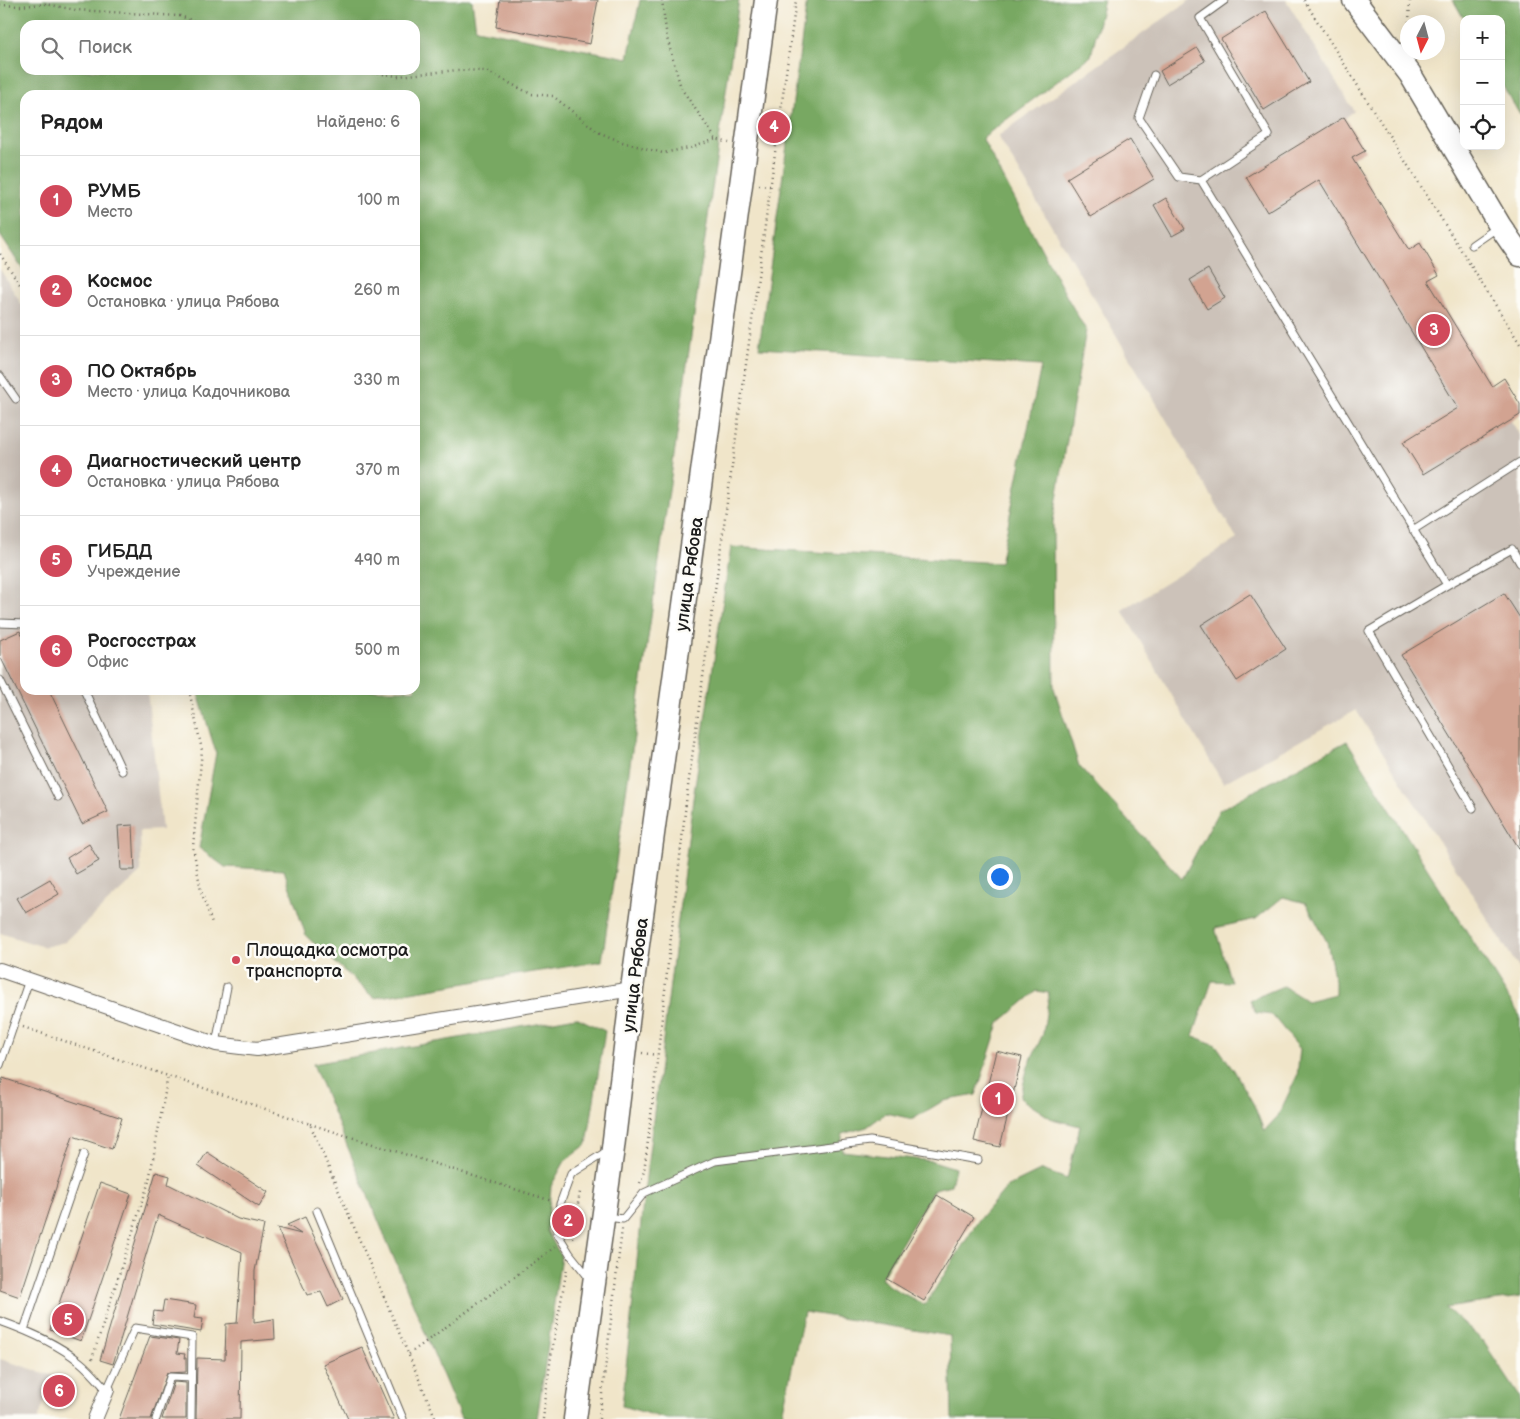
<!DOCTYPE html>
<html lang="ru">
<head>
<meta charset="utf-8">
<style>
  body { margin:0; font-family:"Balsamiq Sans",sans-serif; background:#f6f6f6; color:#222 }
  .controls { position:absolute; right:15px; top:15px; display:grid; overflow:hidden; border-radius:10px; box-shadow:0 5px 20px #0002 }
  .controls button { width:45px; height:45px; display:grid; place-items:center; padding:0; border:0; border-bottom:1px solid #e0e0e0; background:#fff; color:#222; font:25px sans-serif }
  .compass { position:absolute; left:1400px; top:15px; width:45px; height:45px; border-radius:50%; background:#fff; box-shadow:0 5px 20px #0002; rotate:186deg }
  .you { position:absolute; left:999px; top:876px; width:18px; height:18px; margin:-12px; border:4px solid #fff; border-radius:50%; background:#1a73e8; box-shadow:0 0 0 8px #1a73e833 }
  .badge { display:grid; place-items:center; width:32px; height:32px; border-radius:50%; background:#d1495b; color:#fff; font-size:16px; font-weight:700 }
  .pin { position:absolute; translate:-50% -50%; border:2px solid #fff; box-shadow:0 1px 5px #0006 }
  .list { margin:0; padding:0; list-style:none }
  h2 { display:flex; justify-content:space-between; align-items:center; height:65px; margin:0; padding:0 20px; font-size:21px }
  h2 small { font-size:16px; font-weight:400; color:#767676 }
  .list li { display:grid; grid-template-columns:32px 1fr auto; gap:15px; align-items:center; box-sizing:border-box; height:90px; padding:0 20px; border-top:1px solid #e0e0e0 }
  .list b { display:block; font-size:19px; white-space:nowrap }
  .list p { margin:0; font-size:16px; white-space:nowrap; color:#767676 }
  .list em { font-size:16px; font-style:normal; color:#767676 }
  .icon { flex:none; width:28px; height:28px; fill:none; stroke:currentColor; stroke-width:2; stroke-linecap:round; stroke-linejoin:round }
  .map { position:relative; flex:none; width:1520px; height:1419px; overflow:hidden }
  .search { position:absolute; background:#fff; box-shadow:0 5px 20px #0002; left:20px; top:20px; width:400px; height:55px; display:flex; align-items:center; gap:12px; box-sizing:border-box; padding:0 18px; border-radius:15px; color:#767676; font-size:19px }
  .panel { position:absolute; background:#fff; box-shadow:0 5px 20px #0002; left:20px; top:90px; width:400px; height:605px; border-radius:15px }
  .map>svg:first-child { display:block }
  .industrial { fill:#ccc2b9 }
  .forest { fill:#78a862; stroke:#4a623f; fill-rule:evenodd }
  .building { fill:#d2a391 }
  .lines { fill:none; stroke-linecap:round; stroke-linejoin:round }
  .service-casing { stroke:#666259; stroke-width:9 }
  .minor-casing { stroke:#666259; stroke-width:16 }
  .primary-casing { stroke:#666259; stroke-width:25 }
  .path { stroke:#666259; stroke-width:2.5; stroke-dasharray:1 4; stroke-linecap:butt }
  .service { stroke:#fff; stroke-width:7 }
  .minor { stroke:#fff; stroke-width:14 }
  .primary { stroke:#fff; stroke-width:22 }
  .poi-dot { fill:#d1495b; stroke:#fdfcf7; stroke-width:2 }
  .labels { text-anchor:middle; stroke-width:5; stroke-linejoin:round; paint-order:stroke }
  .street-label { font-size:18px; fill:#1c1c1c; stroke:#fdfcf7 }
  .poi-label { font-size:18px; fill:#1c1c1c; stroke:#fdfcf7; text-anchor:start }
</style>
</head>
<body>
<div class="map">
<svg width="1520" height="1419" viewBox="0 0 1520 1419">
  <rect width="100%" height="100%" fill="#fdfcf7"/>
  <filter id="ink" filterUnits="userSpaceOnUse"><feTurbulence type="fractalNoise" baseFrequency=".02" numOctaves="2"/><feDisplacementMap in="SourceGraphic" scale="10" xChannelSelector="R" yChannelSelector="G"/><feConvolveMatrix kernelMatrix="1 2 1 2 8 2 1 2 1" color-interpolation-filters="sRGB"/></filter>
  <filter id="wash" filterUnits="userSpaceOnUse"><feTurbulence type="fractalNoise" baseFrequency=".0096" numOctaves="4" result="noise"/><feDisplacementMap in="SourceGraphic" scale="20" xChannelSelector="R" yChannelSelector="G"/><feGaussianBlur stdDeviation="1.12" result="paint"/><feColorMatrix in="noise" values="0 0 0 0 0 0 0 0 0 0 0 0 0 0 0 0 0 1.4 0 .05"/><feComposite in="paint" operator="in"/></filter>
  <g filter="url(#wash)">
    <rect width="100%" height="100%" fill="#f0e5c9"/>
    <!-- industrial -->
    <path class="industrial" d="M1190,0H1286L1354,111L1345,118L1365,151L1353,158L1408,250L1420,243L1439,275L1429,281L1492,385L1504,378L1520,404V415L1511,421L1520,435V970L1356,710L1223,783L1122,610L1237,539L998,136Z
      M0,269L25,310V690H147L162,830L140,831L141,872L65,942L44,947L0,933Z
      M0,1359L54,1376L38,1419H0Z"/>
    <!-- forest -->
    <path class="forest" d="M0,0H472L476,29L628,58L640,0H739L602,961L374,998L306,936L284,870L225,867L199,848L216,753L197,690H415V95H25V273L0,235ZM25,25H415V70H25Z
      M807,0H1104L1091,56L982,138L1068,299L1086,330L1053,522L1054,688L1079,766L1182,879L1219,810L1347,741L1520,1016V1297L1446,1308L1483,1341L1520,1397V1419H952L950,1336L804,1312L781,1419H667L622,1406L644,1193L693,799L731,547L1000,563L1041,366L759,348ZM1283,897L1306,903L1327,942L1335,981V994L1307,1001L1283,986L1250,1000L1256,1013L1272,1015L1300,1049L1297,1076L1278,1116L1264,1131L1254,1105L1234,1070L1216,1045L1193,1036L1212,981L1231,982L1215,928L1256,919ZM1037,991L1049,993L1043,1034L1028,1066L1020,1098L1052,1119L1080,1126L1067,1179L1042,1170L1007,1187L980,1218L925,1305L889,1286L881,1278L934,1189L951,1185L955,1168L933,1161L842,1151V1134L867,1127L886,1113L913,1119L943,1101L976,1095L999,1023Z
      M1453,0H1520V115L1501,83V19H1464Z
      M576,1017L605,1031L587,1144L565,1161L551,1186L547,1231L561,1256L537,1419H461L313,1064Z"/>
    <g id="blocks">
      <!-- building -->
      <path class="building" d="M500,0H598L590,44L496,27Z
        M1266,11L1309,82L1264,110L1221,39Z
        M1197,48L1205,61L1167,84L1160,71Z
        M1344,117L1365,151L1352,158L1409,250L1420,243L1439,275L1428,281L1492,386L1504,378L1520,404V415L1423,474L1403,442L1458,408L1319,180L1267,212L1246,177Z
        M1130,139L1154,179L1091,217L1067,178Z
        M1166,198L1185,229L1172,236L1154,205Z
        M1208,269L1225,298L1207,309L1190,280Z
        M1504,593L1520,618V850L1401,655Z
        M1250,594L1286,649L1237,681L1201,625Z
        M20,631L25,642V690H49L108,812L82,824L0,656V640Z
        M133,825L135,870H121L118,826Z
        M89,844L99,861L76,874L67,858Z
        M50,879L59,894L26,913L17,898Z
        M996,1051L1022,1057L1000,1147L974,1141Z
        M3,1078L122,1118L112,1149L73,1136L20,1297L0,1290V1088Z
        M207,1152L268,1192L259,1207L198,1166Z
        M156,1172L170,1176L168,1184L238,1219L264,1225L255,1271L254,1322L274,1319L275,1339L241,1342L240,1419H196L197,1358L225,1359L226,1324L237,1323L242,1252L158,1215L113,1364L100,1360Z
        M100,1183L131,1194L81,1341L50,1330Z
        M937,1195L974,1217L924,1301L887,1279Z
        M305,1217L343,1299L328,1307L321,1292L307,1295L277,1228L301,1234L287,1225Z
        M164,1300L196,1305L194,1318L203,1319L201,1332L152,1324L154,1311L162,1312Z
        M150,1336L179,1340L177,1353L185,1354L184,1358H186V1372L167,1373L151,1419H119Z
        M362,1347L394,1419H348L323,1364Z
        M174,1382L186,1383V1419H162Z"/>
    </g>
  </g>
  <g filter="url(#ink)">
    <use href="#blocks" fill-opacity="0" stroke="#666259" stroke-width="1"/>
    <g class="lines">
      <!-- service casing -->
      <g class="service-casing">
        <path id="service" d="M1225,0L1200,18L1269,135L1201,180L1447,585L1369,631L1473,808
          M1154,75L1139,118L1179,177L1201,180
          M1472,245L1498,227
          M0,376L16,399
          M1413,530L1520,462
          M1447,585L1512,549L1520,563
          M0,623L25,624
          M0,680L58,797
          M84,690L122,771
          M216,1044L227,987
          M0,1065L29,980
          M317,1211L403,1419
          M606,1217L623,1219L644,1193L715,1161L870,1141L978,1160
          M590,1279L570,1254L557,1233L560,1204L571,1174L609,1150
          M0,1321C28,1331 57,1343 80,1362C90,1370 98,1380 107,1390L135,1328L192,1337L191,1419
          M24,1330L84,1154
          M156,1419L170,1377L191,1378"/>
      </g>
      <!-- minor casing -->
      <g class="minor-casing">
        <path id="minor" d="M0,970L216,1044L257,1049L632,989
          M95,1419L107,1390"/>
      </g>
      <!-- primary casing -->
      <g class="primary-casing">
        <path id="primary" d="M1354,0L1410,74L1500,226L1520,255
          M575,1419L613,1148L632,989L766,0"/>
      </g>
      <!-- path -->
      <path class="path" d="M662,0L667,38L681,88L716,139L729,143
        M1304,0L1520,344
        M0,5L20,6L46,4L76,10L180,16L205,25
        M1409,22L1410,0
        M369,70L373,73L398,76L458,70L486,71L531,94L553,96L598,132L622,142L663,153L694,147L716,139
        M759,185L770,186
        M0,254L25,292
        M189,690L202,750L193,847L201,891L212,923
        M23,1027L310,1124L436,1419
        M642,1053L657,1055
        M310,1124L552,1201
        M640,1183L644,1171L649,1133L687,794L796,0
        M569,1206L577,1208
        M572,1238L580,1192
        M409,1354L555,1247
        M92,1359L149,1181L168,1076
        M543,1419L551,1356L567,1268
        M599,1419L622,1229"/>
      <!-- service -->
      <use href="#service" class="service"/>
      <!-- minor -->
      <use href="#minor" class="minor"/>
      <!-- primary -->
      <use href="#primary" class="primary"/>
    </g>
  </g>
  <!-- markers -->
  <circle class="poi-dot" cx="236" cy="960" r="5"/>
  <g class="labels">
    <!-- street labels -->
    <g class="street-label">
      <text transform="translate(689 574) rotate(-82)" y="6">улица Рябова</text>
      <text transform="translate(635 975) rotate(-83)" y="6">улица Рябова</text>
    </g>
    <!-- poi labels -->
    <g class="poi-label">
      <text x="246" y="956">Площадка осмотра<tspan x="246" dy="21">транспорта</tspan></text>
    </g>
  </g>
</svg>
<div class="controls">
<button>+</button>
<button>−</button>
<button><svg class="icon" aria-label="locate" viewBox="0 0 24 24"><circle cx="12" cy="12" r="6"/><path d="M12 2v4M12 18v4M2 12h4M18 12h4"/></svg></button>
</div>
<svg class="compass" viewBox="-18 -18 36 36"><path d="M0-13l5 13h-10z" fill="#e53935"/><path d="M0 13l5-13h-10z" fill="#767676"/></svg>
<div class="you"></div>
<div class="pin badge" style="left:998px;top:1099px">1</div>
<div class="pin badge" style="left:568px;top:1221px">2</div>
<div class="pin badge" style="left:1434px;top:330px">3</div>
<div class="pin badge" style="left:774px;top:127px">4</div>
<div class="pin badge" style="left:68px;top:1320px">5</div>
<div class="pin badge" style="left:59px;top:1391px">6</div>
<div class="search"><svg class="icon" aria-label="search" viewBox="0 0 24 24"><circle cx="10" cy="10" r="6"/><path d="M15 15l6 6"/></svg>Поиск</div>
<section class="panel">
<h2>Рядом<small>Найдено: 6</small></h2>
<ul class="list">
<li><span class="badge">1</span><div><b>РУМБ</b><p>Место</p></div><em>100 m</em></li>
<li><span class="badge">2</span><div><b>Космос</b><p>Остановка · улица Рябова</p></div><em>260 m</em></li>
<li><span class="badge">3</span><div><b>ПО Октябрь</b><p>Место · улица Кадочникова</p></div><em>330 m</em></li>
<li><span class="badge">4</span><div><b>Диагностический центр</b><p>Остановка · улица Рябова</p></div><em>370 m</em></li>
<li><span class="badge">5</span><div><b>ГИБДД</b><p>Учреждение</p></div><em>490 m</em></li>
<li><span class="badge">6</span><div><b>Росгосстрах</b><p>Офис</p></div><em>500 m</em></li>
</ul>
</section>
</div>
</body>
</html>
